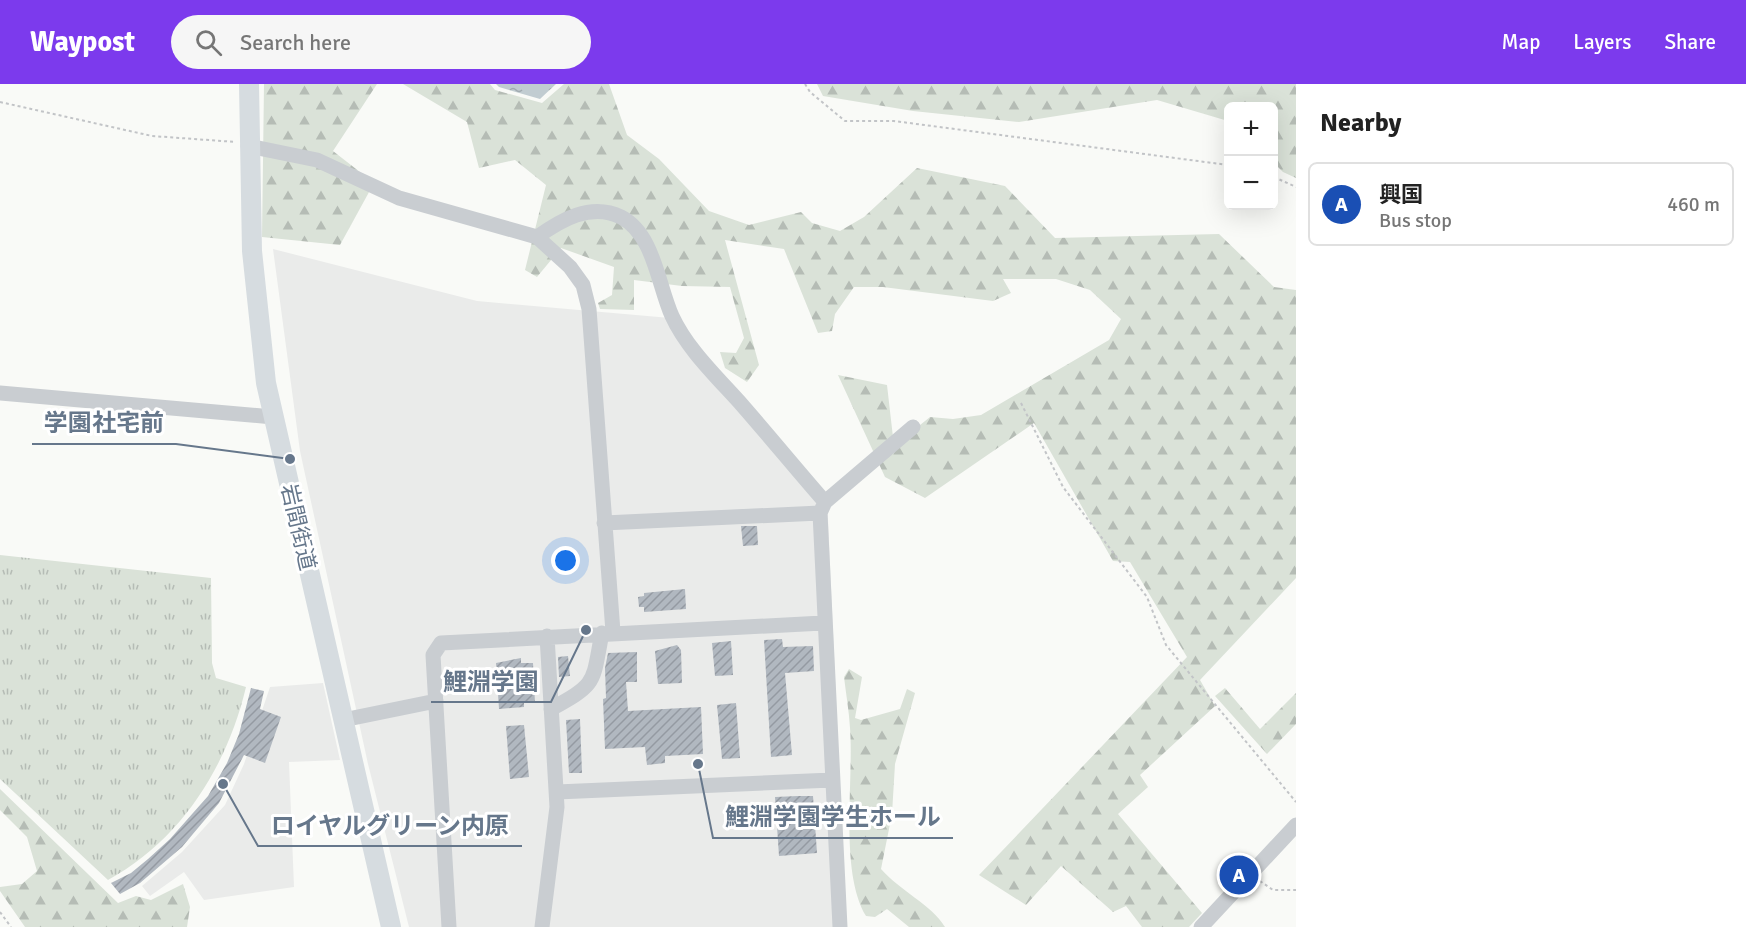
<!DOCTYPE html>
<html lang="en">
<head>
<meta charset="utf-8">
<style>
  body { margin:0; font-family:Signika,"Noto Sans JP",sans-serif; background:#f6f6f6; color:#222 }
  .controls { position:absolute; right:18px; top:18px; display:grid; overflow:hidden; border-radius:9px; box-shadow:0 6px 24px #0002 }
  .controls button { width:54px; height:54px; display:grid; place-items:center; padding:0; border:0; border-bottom:2px solid #e0e0e0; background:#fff; color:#222; font:30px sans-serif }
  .you { position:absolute; left:566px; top:477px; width:21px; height:21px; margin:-15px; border:4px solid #fff; border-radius:50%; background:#1a73e8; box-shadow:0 0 0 9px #1a73e833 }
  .badge { display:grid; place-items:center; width:39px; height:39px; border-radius:50%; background:#7c3aed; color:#fff; font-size:20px; font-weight:700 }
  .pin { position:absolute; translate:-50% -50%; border:3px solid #fff; box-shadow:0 2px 6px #0006 }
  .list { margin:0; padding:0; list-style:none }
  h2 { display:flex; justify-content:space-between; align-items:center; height:78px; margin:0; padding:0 24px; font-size:26px }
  h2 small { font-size:20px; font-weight:400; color:#767676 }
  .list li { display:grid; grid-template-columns:39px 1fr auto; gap:18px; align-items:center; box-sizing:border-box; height:84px; margin:0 12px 12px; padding:0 12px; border:2px solid #e0e0e0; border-radius:9px }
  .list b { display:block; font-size:22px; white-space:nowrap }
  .list p { margin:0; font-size:20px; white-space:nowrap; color:#767676 }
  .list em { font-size:20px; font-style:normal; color:#767676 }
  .icon { flex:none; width:33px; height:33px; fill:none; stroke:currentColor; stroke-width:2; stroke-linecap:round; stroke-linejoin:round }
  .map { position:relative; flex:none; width:1296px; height:843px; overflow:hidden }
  header { display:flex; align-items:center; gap:36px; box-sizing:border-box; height:84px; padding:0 30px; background:#7c3aed; color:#fff }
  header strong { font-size:28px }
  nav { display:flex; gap:33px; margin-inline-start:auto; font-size:21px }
  .search { width:420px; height:54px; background:#f6f6f6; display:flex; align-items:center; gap:15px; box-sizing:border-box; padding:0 21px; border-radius:33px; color:#767676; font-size:22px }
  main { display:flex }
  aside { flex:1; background:#fff }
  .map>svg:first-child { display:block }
  .built { fill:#eaebea }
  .grass { fill:url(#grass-tufts) }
  .forest { fill:url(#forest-firs) }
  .water { fill:url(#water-ripples) }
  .building { fill:url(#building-hatch) }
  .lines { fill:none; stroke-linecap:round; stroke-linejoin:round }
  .path { stroke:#c2c4c7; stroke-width:2; stroke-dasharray:3 3; stroke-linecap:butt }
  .minor { stroke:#c9cdd1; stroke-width:15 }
  .major { stroke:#d6dce0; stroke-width:20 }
  .labels { text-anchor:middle; stroke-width:6; stroke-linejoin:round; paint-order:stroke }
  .street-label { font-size:22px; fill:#66778b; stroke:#fff }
  .leader { fill:none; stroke:#66778b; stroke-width:2 }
  .callout-dot { fill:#66778b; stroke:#fff; stroke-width:2 }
  .callout-label { font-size:24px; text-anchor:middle; font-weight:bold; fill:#66778b; stroke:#fff; stroke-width:6; stroke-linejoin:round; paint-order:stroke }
</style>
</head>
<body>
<header>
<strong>Waypost</strong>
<div class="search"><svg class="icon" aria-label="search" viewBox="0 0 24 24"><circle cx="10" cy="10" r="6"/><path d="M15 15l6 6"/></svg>Search here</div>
<nav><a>Map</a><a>Layers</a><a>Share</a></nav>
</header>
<main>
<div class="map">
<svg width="1296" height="843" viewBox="0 0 1296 843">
  <defs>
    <pattern id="grass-tufts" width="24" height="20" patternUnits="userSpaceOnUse" patternTransform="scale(1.5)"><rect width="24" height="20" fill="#dae2d8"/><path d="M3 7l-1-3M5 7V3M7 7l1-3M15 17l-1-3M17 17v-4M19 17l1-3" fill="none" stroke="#b5bcb5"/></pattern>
    <pattern id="forest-firs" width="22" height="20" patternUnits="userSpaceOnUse" patternTransform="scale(1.5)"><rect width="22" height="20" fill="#dae2d8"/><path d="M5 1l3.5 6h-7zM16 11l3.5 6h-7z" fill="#b5bcb5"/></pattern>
    <pattern id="water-ripples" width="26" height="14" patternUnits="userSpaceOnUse" patternTransform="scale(1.5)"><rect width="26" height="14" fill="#c1ccd1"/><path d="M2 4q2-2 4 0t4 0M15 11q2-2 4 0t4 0" fill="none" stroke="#a1aab0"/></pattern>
    <pattern id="building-hatch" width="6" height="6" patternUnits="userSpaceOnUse" patternTransform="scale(1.5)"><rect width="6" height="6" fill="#b1b8c0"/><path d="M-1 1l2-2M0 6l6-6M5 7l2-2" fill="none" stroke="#949aa2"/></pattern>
  </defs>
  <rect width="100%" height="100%" fill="#f9faf7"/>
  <!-- built -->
  <path class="built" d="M273,165L477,217L670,234L827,412L846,843H409L368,680L300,367Z
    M323,599L340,676L289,678L294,803L204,816L184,788L150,812L142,802L182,768L225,721L244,680L270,603Z"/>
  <!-- grass -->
  <path class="grass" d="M0,471L211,494L212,579L216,594L246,603C227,683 181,756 108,796L0,695Z"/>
  <!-- forest -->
  <path class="forest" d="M264,0H377L333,67L374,99L340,161L262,153Z
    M403,0H490L495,6L542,19L564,0H609L627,51L659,75L709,127L749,141L801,128L812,139L840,147L864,133L917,84L1005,102L1055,154L1219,150L1274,203L1296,206V494L1200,596L1215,622L1140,691L1148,703L1118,730L1202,829L1189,843H1142L1126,822L1113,828L1061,782L1026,821L979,791L1187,573L1130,478L1113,477L1034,339L925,414L885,393L838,291L887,301L894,362L930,333L953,335L981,331L1109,256L1121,235L1090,206L1056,195H1003L1011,209L993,217L883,203H854L835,230L832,247L818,249L784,165L725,156L759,281L747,298L725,284L720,268L736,269L744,254L730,203L682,202L634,196V226L600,225L598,219L612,211L614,183L561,164L537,193L525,186L546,101L515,76L479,84L467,38Z
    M817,0H1296V94L1283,88L1274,79V22H1228V37L1157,16L1019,38L913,27L823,12Z
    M849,585L862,593L855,634L861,636L900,625L907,605L915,609L895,680L892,730L881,785C899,806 932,821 945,843H909L887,825L875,833L866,832C839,787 854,697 850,644C849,627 846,610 844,593Z
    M1225,604L1260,645L1296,609V640L1267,670L1215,612Z
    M0,705L118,819L136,812L151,816L183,800L190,823L187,843H25L0,807V803L22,800L37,787L27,753L0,726Z"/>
  <!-- water -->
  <path class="water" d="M496,0H556L540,15L499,3Z"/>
  <!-- building -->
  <path class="building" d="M741,442H757L758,461L743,462Z
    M685,505L686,525L644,528V523H639L638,513L644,512V509Z
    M782,555L783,563L813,562L814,587L785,589L792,671L771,673L764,556Z
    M731,557L733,591L715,592L712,559Z
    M677,561L681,566L682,599L658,600L655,567Z
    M637,568V598H626L628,627L701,623L703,670L665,672V679L647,681L645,663L605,665L603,615L606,614L605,584L608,569Z
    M568,572L570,592L559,593L558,573Z
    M521,574V579H533L535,619H524V623L499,625L496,579Z
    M251,604L264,607L260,625L281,633L265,679L244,671L219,719L182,763L140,799L120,810L111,799L131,789L148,775L170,755L208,712L227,679L239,650Z
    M736,619L740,674L722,675L717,621Z
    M580,635L582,689H569L566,636Z
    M524,641L529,693L510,695L506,642Z
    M798,712H813L817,769L779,772L775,713Z"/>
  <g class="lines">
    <!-- path -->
    <path class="path" d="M805,0L810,8L845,37H894L1228,81
      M0,18L152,52L236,58
      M1274,93L1296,103
      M1021,319L1063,403L1147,513L1166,561L1296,718
      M1260,797L1273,806H1296
      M0,828L11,843"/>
    <!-- minor -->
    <path class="minor" d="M248,62L317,76L399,114L537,153L570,183L583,201L589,225L613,548
      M537,153C561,136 591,118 621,133C654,150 658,201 672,232C687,265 718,294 742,321C770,353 797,386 825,418
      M0,309L273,333
      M604,439L820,429
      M551,625C598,599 592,600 602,549
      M343,636L436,617
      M557,708L832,696
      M449,843L433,571L441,559L823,539
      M542,843L557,723L547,552
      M840,843L820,429L825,418L913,343
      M1201,843L1296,741"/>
    <!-- major -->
    <path class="major" d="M249,0L252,167L266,299L391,843"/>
  </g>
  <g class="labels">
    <!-- street labels -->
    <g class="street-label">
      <text transform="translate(299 443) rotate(77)" y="8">岩間街道</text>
    </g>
  </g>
  <!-- callouts -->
  <path class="leader" d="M290 375L176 360H32M586 546L551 618H431M698 680L713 754H953M223 700L258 762H522"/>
  <g class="callout-dot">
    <circle cx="290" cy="375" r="6"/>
    <circle cx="586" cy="546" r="6"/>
    <circle cx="698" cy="680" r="6"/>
    <circle cx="223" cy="700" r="6"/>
  </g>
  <g class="callout-label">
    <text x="104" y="347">学園社宅前</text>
    <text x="491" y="606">鯉淵学園</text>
    <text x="833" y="741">鯉淵学園学生ホール</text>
    <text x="390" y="750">ロイヤルグリーン内原</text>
  </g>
</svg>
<div class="controls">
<button>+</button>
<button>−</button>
</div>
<div class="you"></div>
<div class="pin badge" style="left:1239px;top:791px;background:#1a4fb4">A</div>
</div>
<aside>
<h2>Nearby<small></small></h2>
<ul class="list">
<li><span class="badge" style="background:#1a4fb4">A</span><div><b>興国</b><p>Bus stop</p></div><em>460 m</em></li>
</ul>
</aside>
</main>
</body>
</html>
